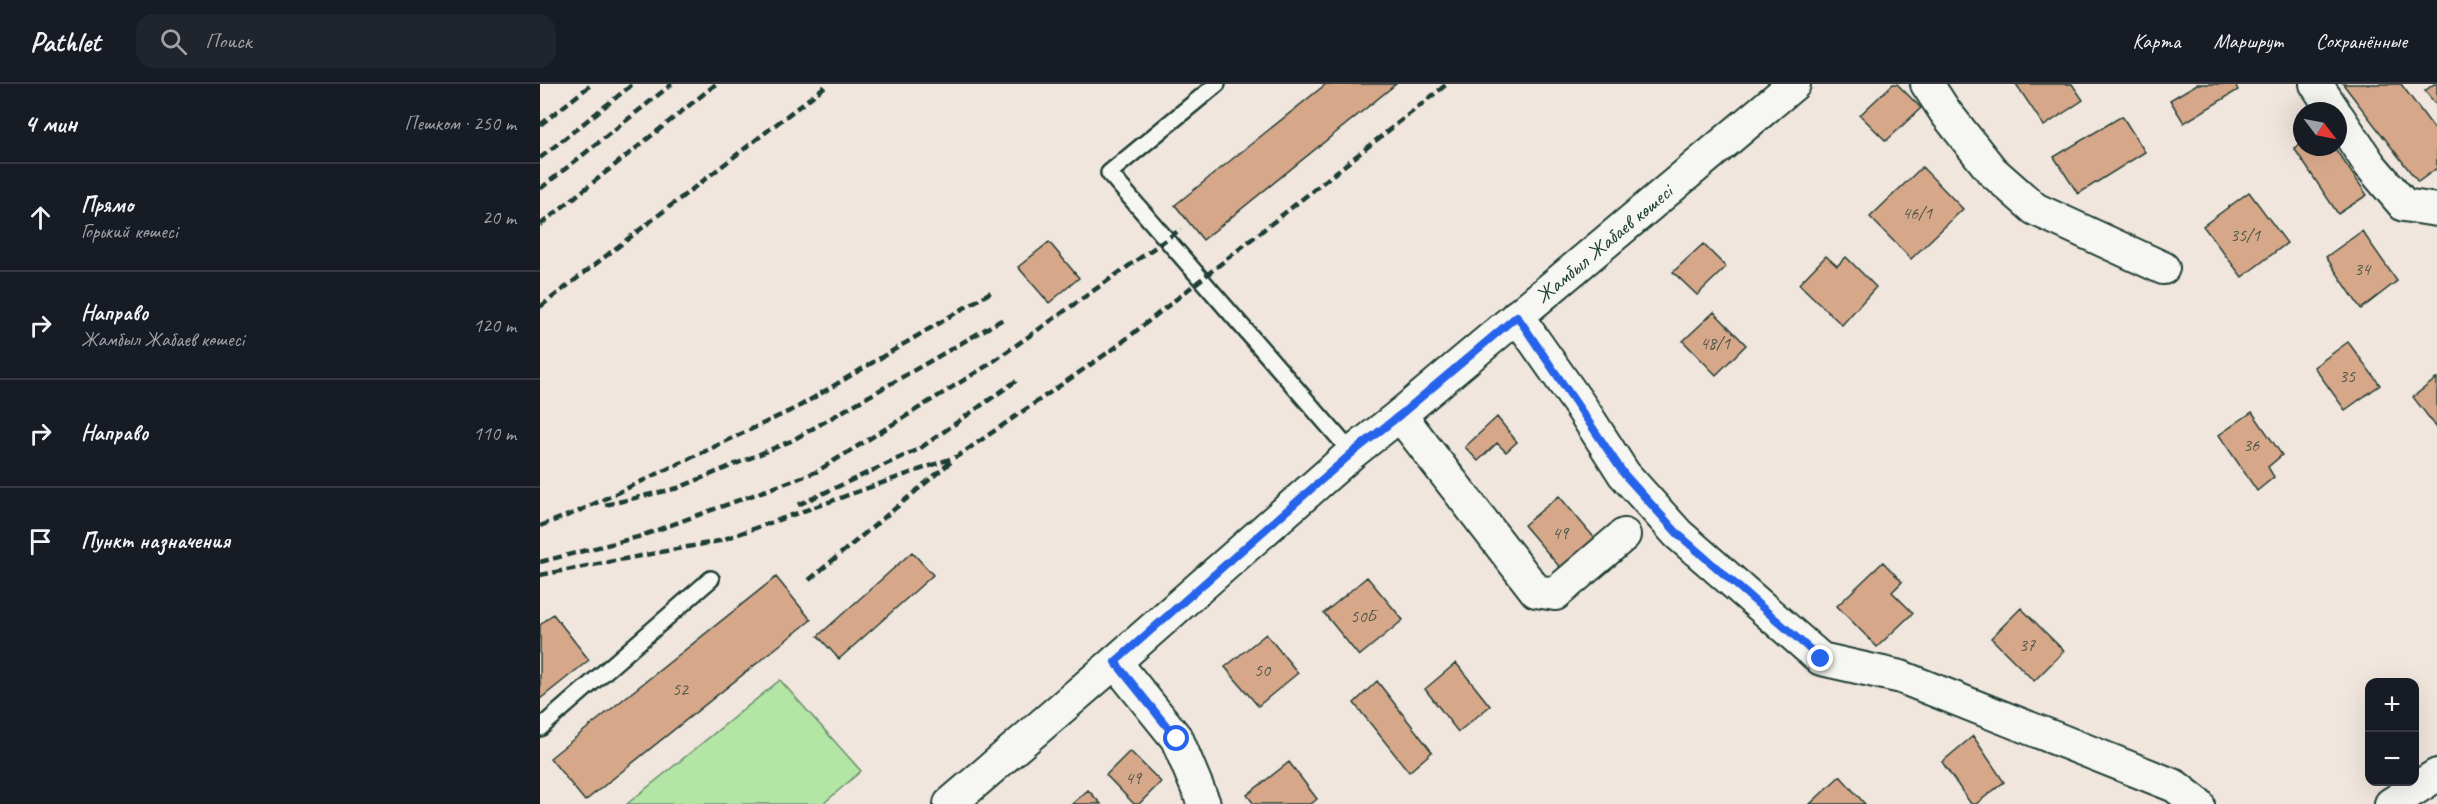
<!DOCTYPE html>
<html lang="ru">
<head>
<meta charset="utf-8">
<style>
  body { margin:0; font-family:Caveat,sans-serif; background:#20242c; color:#f1f3f6 }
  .controls { position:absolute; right:18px; bottom:18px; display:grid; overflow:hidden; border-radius:12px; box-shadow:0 6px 24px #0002 }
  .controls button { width:54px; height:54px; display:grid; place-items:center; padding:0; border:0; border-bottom:2px solid #363941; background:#171b24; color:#f1f3f6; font:30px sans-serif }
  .compass { position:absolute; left:1753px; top:18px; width:54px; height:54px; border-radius:50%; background:#171b24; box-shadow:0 6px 24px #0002; rotate:122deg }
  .stop { position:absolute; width:18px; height:18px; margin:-14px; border:4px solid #2563eb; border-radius:50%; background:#fff }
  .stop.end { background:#2563eb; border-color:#fff; box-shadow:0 2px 6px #0008 }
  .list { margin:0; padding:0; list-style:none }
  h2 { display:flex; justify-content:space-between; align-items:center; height:78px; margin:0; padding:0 24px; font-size:26px }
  h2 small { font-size:20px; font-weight:400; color:#9ea1a6 }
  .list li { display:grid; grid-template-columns:39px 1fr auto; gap:18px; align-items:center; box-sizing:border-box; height:108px; padding:0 24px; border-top:2px solid #363941 }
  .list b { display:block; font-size:22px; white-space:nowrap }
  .list p { margin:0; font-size:20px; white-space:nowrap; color:#9ea1a6 }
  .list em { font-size:20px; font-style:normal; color:#9ea1a6 }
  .icon { flex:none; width:33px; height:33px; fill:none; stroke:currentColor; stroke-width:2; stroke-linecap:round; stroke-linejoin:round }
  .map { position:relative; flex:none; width:1897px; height:720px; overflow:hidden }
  header { display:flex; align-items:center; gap:36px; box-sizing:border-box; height:84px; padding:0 30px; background:#171b24; border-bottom:2px solid #363941 }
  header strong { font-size:28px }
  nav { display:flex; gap:33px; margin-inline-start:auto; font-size:21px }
  .search { width:420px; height:54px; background:#20242c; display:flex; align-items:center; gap:15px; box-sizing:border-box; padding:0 21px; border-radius:18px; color:#9ea1a6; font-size:22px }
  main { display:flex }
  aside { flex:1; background:#171b24 }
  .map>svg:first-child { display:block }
  .green { fill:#b3e5a5; stroke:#69916c; stroke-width:1.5 }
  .building { fill:#d7a78a; stroke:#1f3d34; stroke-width:1.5 }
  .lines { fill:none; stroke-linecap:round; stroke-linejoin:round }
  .lane-casing { stroke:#1f3d34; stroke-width:20 }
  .street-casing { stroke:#1f3d34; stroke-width:36 }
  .lane { stroke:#f6f6f2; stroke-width:15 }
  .street { stroke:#f6f6f2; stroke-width:32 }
  .rail { stroke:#1f3d34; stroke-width:4.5; stroke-dasharray:9 4.5; stroke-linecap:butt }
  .route { stroke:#2563eb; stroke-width:8 }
  .labels { text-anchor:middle; stroke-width:4.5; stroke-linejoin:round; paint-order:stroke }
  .number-label { font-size:18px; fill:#4d584a }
  .street-label { font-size:21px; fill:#1f3d34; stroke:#f6f6f2 }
</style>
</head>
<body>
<header>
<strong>Pathlet</strong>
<div class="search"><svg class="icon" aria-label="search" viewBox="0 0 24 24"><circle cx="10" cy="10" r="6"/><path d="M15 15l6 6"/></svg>Поиск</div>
<nav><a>Карта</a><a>Маршрут</a><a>Сохранённые</a></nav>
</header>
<main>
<aside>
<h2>4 мин<small>Пешком · 250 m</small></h2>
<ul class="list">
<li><svg class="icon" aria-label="ahead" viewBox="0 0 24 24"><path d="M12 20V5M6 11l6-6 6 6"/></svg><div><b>Прямо</b><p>Горький көшесі</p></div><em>20 m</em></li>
<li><svg class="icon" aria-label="right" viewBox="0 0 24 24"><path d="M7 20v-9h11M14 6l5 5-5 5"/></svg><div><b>Направо</b><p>Жамбыл Жабаев көшесі</p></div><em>120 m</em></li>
<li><svg class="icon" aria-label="right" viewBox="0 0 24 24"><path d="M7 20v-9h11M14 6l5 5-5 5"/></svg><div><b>Направо</b></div><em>110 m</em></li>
<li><svg class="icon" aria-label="arrive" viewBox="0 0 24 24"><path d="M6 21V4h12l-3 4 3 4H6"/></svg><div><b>Пункт назначения</b></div></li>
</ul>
</aside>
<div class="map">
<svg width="1897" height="720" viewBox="0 0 1897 720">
  <rect width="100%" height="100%" fill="#f0e6dd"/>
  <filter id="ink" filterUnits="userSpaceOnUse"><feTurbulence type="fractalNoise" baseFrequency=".0167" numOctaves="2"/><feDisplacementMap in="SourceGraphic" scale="12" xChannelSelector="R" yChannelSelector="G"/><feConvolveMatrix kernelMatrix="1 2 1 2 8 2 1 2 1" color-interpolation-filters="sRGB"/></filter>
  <g filter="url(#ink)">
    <!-- green -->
    <path class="green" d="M240,596L321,687L283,720H87Z"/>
    <!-- building -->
    <path class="building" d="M786,0H856L663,156L635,121Z
      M1353,0H1357L1381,24L1346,57L1320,31Z
      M1476,0H1532L1543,16L1504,42Z
      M1657,0H1695L1698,6L1644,39L1630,16Z
      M1803,0H1861L1897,48V84L1878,98Z
      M1894,0H1897V22L1885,7Z
      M1582,32L1605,68L1538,110L1514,73Z
      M1762,59V63H1794L1827,111L1798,130L1754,64Z
      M1382,83L1423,125L1371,175L1330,133Z
      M1709,108L1747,159L1702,193L1663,142Z
      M1822,147L1857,197L1821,225L1786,173Z
      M509,158L539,194L509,219L478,183Z
      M1163,160L1186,183L1157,211L1133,188Z
      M1286,172L1297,182L1306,173L1336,203L1302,241L1259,200Z
      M1174,228L1206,261L1176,291L1143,257Z
      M1808,258L1840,301L1805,326L1774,283Z
      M1897,294V344L1873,313Z
      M1712,328L1742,371L1728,383L1734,393L1717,407L1679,351Z
      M957,333L977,358L966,368L957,359L938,377L925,363Z
      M1019,412L1057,457L1023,487L984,441Z
      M372,468L393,491L299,575L278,552Z
      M1343,478L1362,498L1352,508L1373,529L1337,563L1297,522Z
      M236,493L271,536L45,717L10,674Z
      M827,493L863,536L819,572L784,529Z
      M1481,524L1524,567L1494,597L1451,554Z
      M13,530L49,576L0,615V541Z
      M726,550L758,589L718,622L685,583Z
      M916,579L950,622L918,648L885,605Z
      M837,597L892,668L869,688L814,619Z
      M1433,652L1464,698L1436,720H1431L1402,678Z
      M590,667L621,698L599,720H594L566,691Z
      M749,678L777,715L771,720H714L707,711Z
      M1300,692L1325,720H1270Z
      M548,706L561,720H532Z"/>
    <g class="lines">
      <!-- lane casing -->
      <g class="lane-casing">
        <path id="lane" d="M677,0L569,89L812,369
          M0,644L171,495"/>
      </g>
      <!-- street casing -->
      <g class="street-casing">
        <g id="street">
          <path d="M1387,0L1406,29L1452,87L1495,125L1623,184"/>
          <path d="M1776,0L1794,27"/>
          <path d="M1798,33L1830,81L1864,121L1897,126"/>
          <path d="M977,232L1041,323L1084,390L1138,450L1281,575L1361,593L1635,702L1658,720"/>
          <path d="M860,331L996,507L1015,510L1084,451"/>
          <path d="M575,578L637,655L664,720"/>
          <path id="s1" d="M410,720L575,578L812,369L860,331L1254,0"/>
          <path d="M1851,720L1897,691"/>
        </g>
      </g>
      <!-- lane -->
      <use href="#lane" class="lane"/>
      <!-- street -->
      <use href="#street" class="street"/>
      <!-- rail -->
      <path class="rail" d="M0,41L52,0
        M0,74L93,0
        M0,105L132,0
        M0,141L176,0
        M0,223L288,0
        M65,421L138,404L251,357L465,234
        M258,421L379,365L476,297
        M0,442L39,427L258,323L451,208
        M0,478L98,453L276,388L448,281L641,145
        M0,491L179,457L418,372L576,263L907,0
        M269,496L412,377"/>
    </g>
  </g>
  <g class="lines" filter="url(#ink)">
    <!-- route -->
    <path class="route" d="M637,655L575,578L812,369L860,331L977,232L1084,390L1138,450L1281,575"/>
  </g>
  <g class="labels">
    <!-- number labels -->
    <g class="number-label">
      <text x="1377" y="135">46/1</text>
      <text x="1705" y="157">35/1</text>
      <text x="1822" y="191">34</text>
      <text x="1175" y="265">48/1</text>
      <text x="1807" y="298">35</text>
      <text x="1711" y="367">36</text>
      <text x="1020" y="455">49</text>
      <text x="823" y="538">50Б</text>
      <text x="1487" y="567">37</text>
      <text x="722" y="592">50</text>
      <text x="140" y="611">52</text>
      <text x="593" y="700">49</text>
    </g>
    <!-- street labels -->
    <g class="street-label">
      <text dy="7" stroke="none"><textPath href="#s1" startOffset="861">Жамбыл Жабаев көшесі</textPath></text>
    </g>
  </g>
</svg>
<div class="controls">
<button>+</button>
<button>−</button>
</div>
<svg class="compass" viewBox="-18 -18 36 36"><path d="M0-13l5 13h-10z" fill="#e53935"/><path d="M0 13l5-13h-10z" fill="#9ea1a6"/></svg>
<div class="stop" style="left:637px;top:655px"></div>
<div class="stop end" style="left:1281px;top:575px"></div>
</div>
</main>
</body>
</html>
